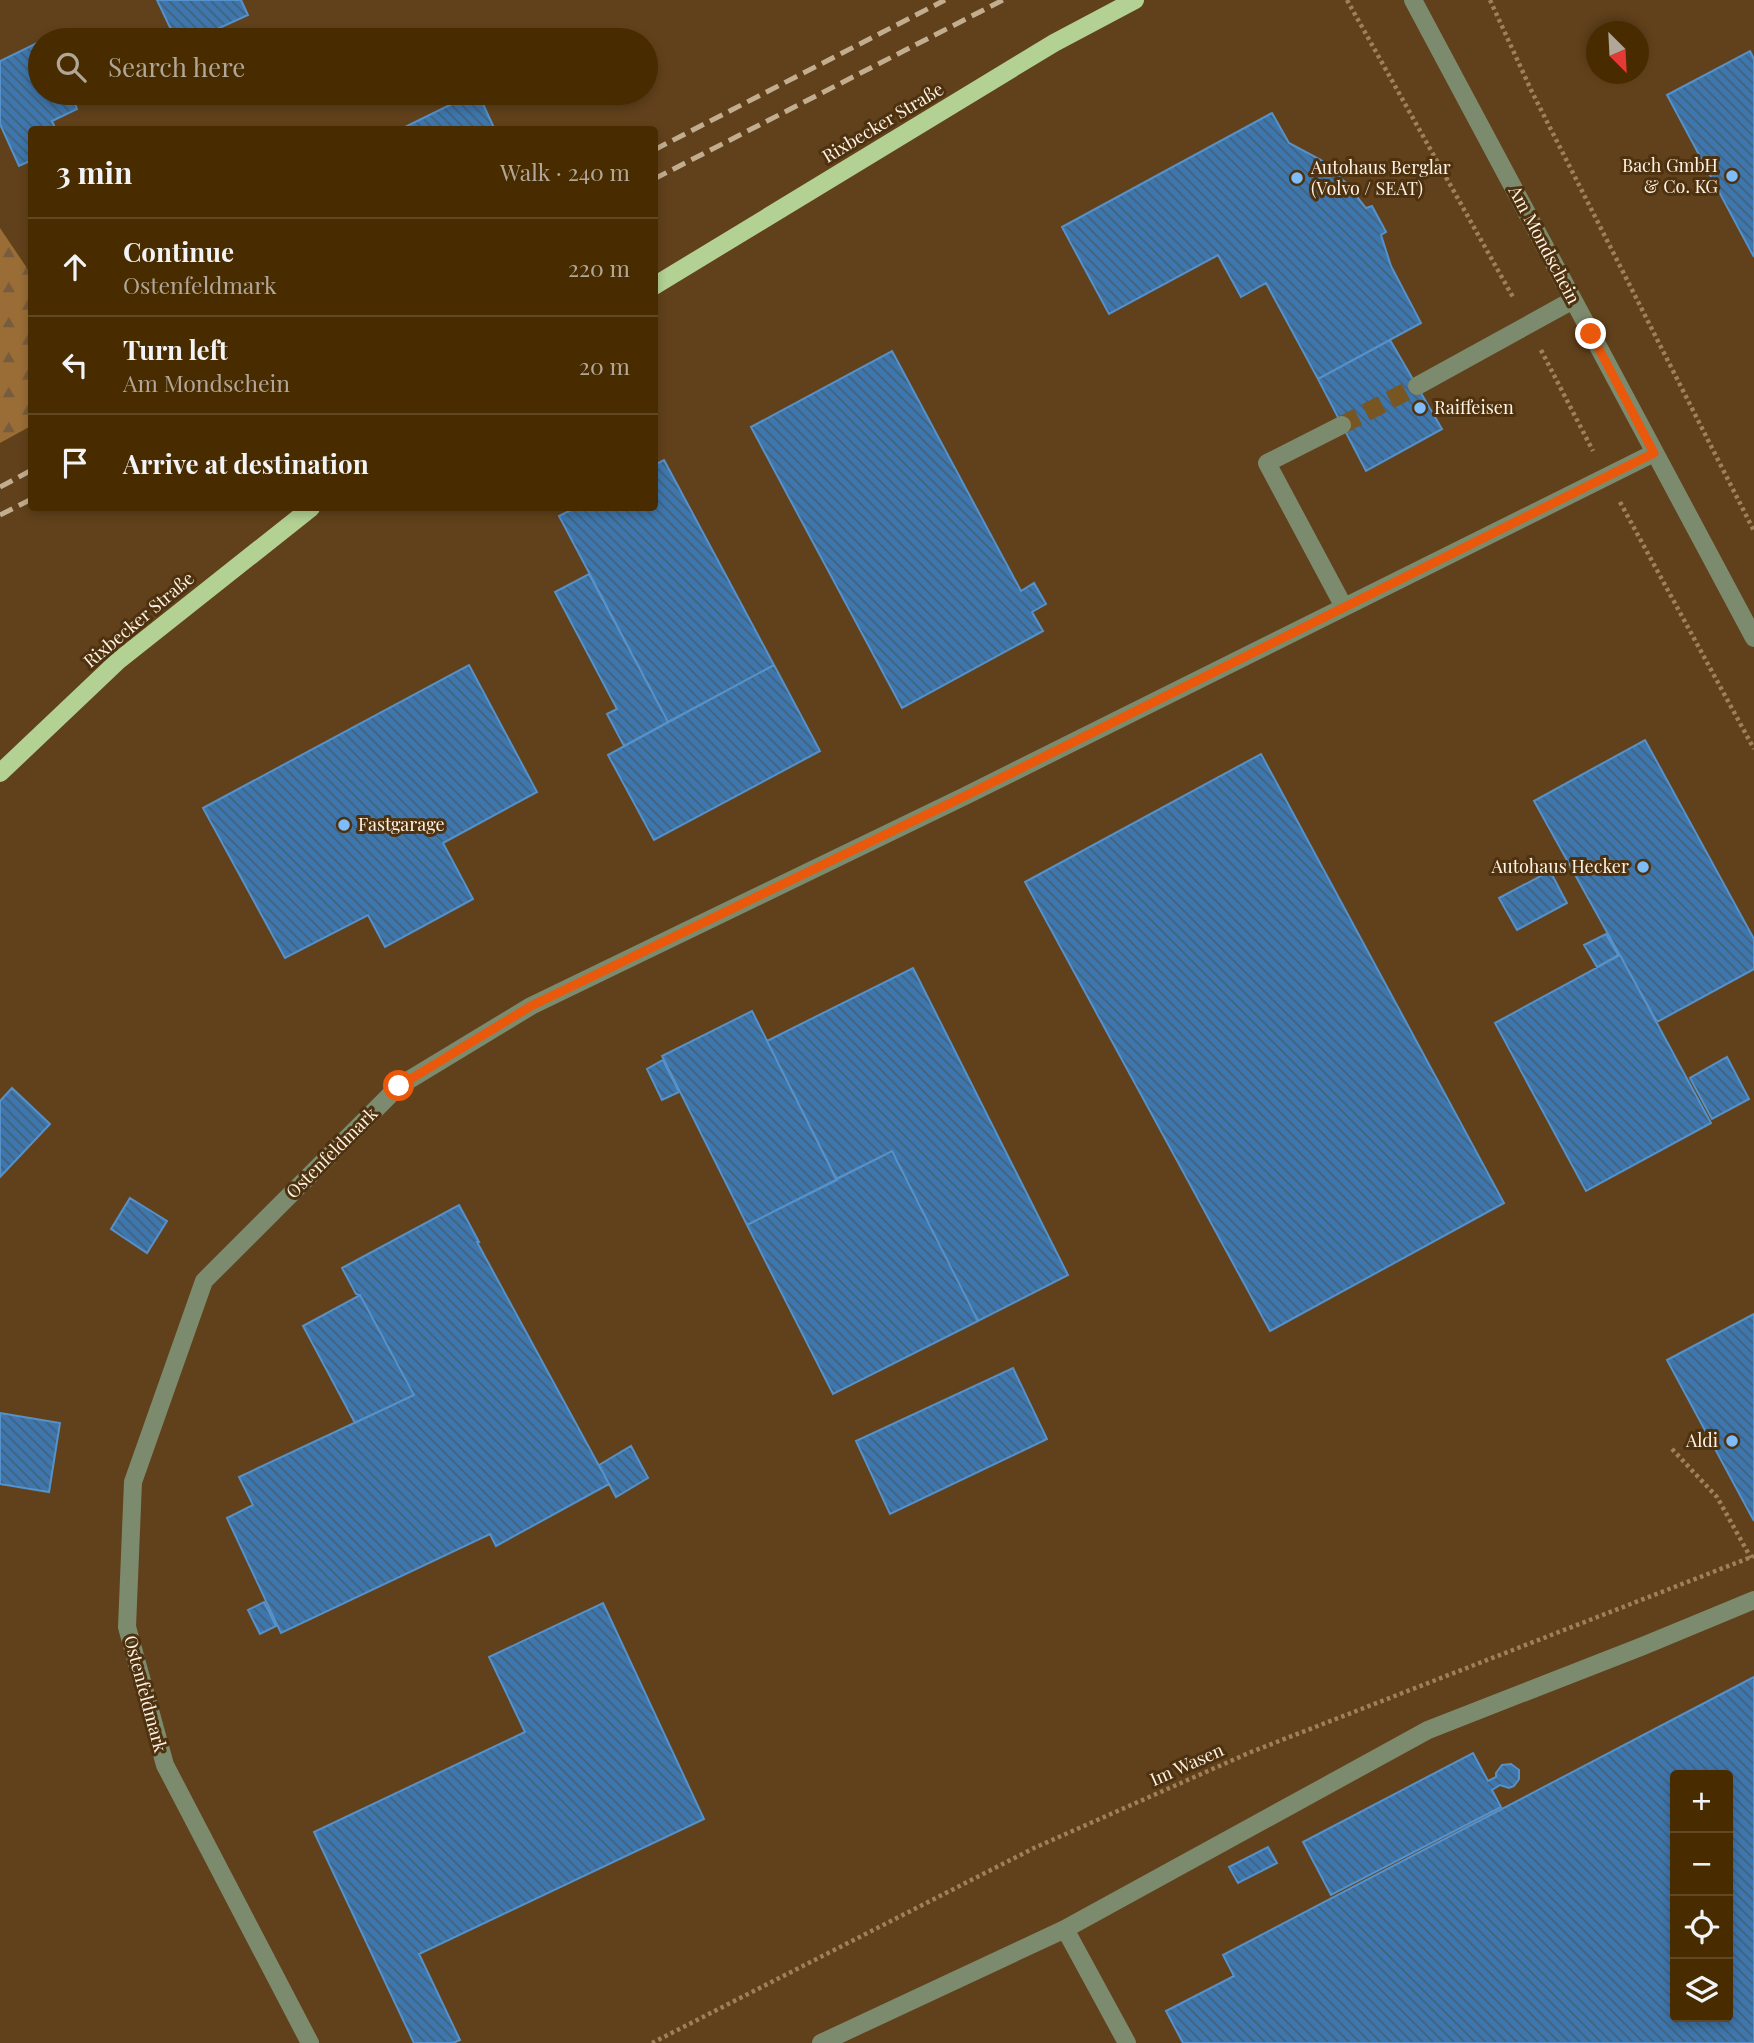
<!DOCTYPE html>
<html lang="en">
<head>
<meta charset="utf-8">
<style>
  body { margin:0; font-family:"Playfair Display",serif; background:#4f340a; color:#f1f3f6 }
  .controls { position:absolute; right:21px; bottom:21px; display:grid; overflow:hidden; border-radius:7px; box-shadow:0 4px 10px #0003 }
  .controls button { width:63px; height:63px; display:grid; place-items:center; padding:0; border:0; border-bottom:2px solid #604822; background:#482c00; color:#f1f3f6; font:35px sans-serif }
  .compass { position:absolute; left:1586px; top:21px; width:63px; height:63px; border-radius:50%; background:#482c00; box-shadow:0 4px 10px #0003; rotate:156deg }
  .stop { position:absolute; width:21px; height:21px; margin:-16px; border:5px solid #ea580c; border-radius:50%; background:#fff }
  .stop.end { background:#ea580c; border-color:#fff; box-shadow:0 2px 7px #0008 }
  .list { margin:0; padding:0; list-style:none }
  h2 { display:flex; justify-content:space-between; align-items:center; height:91px; margin:0; padding:0 28px; font-size:30px }
  h2 small { font-size:23px; font-weight:400; color:#b1a799 }
  .list li { display:grid; grid-template-columns:46px 1fr auto; gap:21px; align-items:center; box-sizing:border-box; height:98px; padding:0 28px; border-top:2px solid #604822 }
  .list b { display:block; font-size:26px; white-space:nowrap }
  .list p { margin:0; font-size:23px; white-space:nowrap; color:#b1a799 }
  .list em { font-size:23px; font-style:normal; color:#b1a799 }
  .icon { flex:none; width:38px; height:38px; fill:none; stroke:currentColor; stroke-width:2; stroke-linecap:round; stroke-linejoin:round }
  .map { position:relative; flex:none; width:1754px; height:2043px; overflow:hidden }
  .search { position:absolute; background:#482c00; box-shadow:0 4px 10px #0003; left:28px; top:28px; width:630px; height:77px; display:flex; align-items:center; gap:18px; box-sizing:border-box; padding:0 24px; border-radius:38px; color:#b1a799; font-size:26px }
  .panel { position:absolute; background:#482c00; box-shadow:0 4px 10px #0003; left:28px; top:126px; width:630px; height:385px; border-radius:7px }
  .map>svg:first-child { display:block }
  .built { fill:#61411b; fill-rule:evenodd }
  .forest { fill:url(#forest-firs) }
  .building { fill:url(#building-back-hatch); stroke:#5691c9; stroke-width:2; fill-rule:evenodd }
  .lines { fill:none; stroke-linecap:round; stroke-linejoin:round }
  .minor-tunnel { stroke:#785622; stroke-width:18; stroke-dasharray:18 9; stroke-linecap:butt }
  .path { stroke:#9d8159; stroke-width:4.5; stroke-dasharray:3.5 3.5; stroke-linecap:butt }
  .minor { stroke:#7c8b6d; stroke-width:18 }
  .major { stroke:#b3d193; stroke-width:18 }
  .rail { stroke:#c2ad8f; stroke-width:5; stroke-dasharray:14 7; stroke-linecap:butt }
  .route { stroke:#ea580c; stroke-width:9 }
  .poi-dot { fill:#7fbdfa; stroke:#4e320f; stroke-width:2.5 }
  .labels { text-anchor:middle; stroke-width:6; stroke-linejoin:round; paint-order:stroke }
  .street-label { font-size:18px; fill:#fef2e5; stroke:#4e320f }
  .poi-label { font-size:18px; fill:#fef2e5; stroke:#4e320f; text-anchor:end }
</style>
</head>
<body>
<div class="map">
<svg width="1754" height="2043" viewBox="0 0 1754 2043">
  <defs>
    <pattern id="forest-firs" width="22" height="20" patternUnits="userSpaceOnUse" patternTransform="scale(1.75)"><rect width="22" height="20" fill="#9a6d36"/><path d="M5 1l3.5 6h-7zM16 11l3.5 6h-7z" fill="#775d3d"/></pattern>
    <pattern id="building-back-hatch" width="6" height="6" patternUnits="userSpaceOnUse" patternTransform="scale(1.75)"><rect width="6" height="6" fill="#3d77ae"/><path d="M-1 5l2 2M0 0l6 6M5-1l2 2" fill="none" stroke="#44607a"/></pattern>
  </defs>
  <rect width="100%" height="100%" fill="#603a00"/>
  <!-- built -->
  <path class="built" d="M0,0H1754V2043H0V443L31,426L32,508H654V130H32L31,274L0,228ZM1596,32H1638V74H1596ZM40,40H646V93H40ZM1675,1775H1728V2017H1675Z"/>
  <!-- forest -->
  <path class="forest" d="M0,228L31,274V426L0,443Z"/>
  <!-- building -->
  <path class="building" d="M157,0H241L248,15L193,40H176Z
    M39,42L40,93H70L77,109L52,121L56,130H32V160L19,166L0,124V61Z
    M1750,51L1754,59V257L1667,95Z
    M474,93H478L495,130H399Z
    M1272,113L1289,143L1321,160L1346,183L1366,208L1372,206L1386,232L1381,235L1391,266L1421,323L1318,379L1266,283L1241,297L1218,255L1109,314L1062,227Z
    M1390,340L1442,429L1366,471L1318,379Z
    M892,351L1021,591L1034,583L1046,604L1032,612L1043,631L902,708L751,427Z
    M664,460L774,665L668,722L559,516L575,508H654V465Z
    M589,574L668,722L624,746L607,714L617,709L555,592Z
    M469,665L537,792L443,843L473,899L385,947L368,915L285,958L203,808Z
    M774,665L820,751L654,840L608,755Z
    M1645,740L1754,939V969L1657,1022L1534,801Z
    M1261,754L1504,1203L1270,1331L1025,882Z
    M1550,871L1567,903L1517,930L1499,898Z
    M1606,934L1618,955L1597,967L1584,945Z
    M1620,955L1711,1123L1586,1191L1495,1023Z
    M913,968L1068,1275L978,1321L892,1151L836,1179L767,1041Z
    M752,1011L837,1180L747,1225L662,1056Z
    M1727,1057L1749,1099L1712,1119L1690,1078Z
    M663,1060L679,1092L662,1100L647,1069Z
    M12,1088L50,1124L0,1177V1101Z
    M892,1151L978,1321L833,1394L747,1225Z
    M130,1198L167,1221L147,1253L111,1229Z
    M459,1205L479,1242H477L609,1484L496,1546L490,1534L281,1633L227,1518L253,1505L239,1477L414,1395L360,1295L356,1294L342,1268Z
    M360,1295L414,1395L355,1423L303,1326Z
    M1754,1314V1521L1667,1360Z
    M1013,1368L1047,1439L890,1514L856,1441Z
    M0,1413L60,1423L49,1492L0,1484Z
    M631,1446L648,1478L616,1497L599,1465Z
    M264,1602L276,1626L260,1634L248,1610Z
    M603,1603L704,1819L419,1954L460,2040L453,2043H414L314,1832L525,1732L489,1657Z
    M1754,1677V2043H1183L1166,2011L1234,1976L1223,1955ZM1675,1775H1728V2017H1675Z
    M1473,1753L1488,1781L1496,1777V1773L1502,1765L1511,1764L1519,1770V1779L1514,1786L1509,1788L1500,1785L1492,1790L1501,1807L1331,1895L1303,1842Z
    M1268,1847L1277,1863L1238,1883L1229,1867Z"/>
  <g class="lines">
    <!-- minor-tunnel -->
    <path class="minor-tunnel" d="M1342,425L1417,386"/>
    <!-- path -->
    <path class="path" d="M1347,0L1514,299
      M1490,0L1532,92L1754,531
      M1541,350L1593,451
      M1620,502L1754,749
      M1672,1449L1717,1497L1751,1558
      M652,2043L1034,1848L1251,1752L1754,1556"/>
    <!-- minor -->
    <path class="minor" d="M1413,0L1754,638
      M1417,386L1573,300
      M1342,425L1267,463L1344,607
      M1065,1929L1127,2043
      M310,2043L165,1765L127,1627L133,1482L204,1281L399,1086L531,1006L965,796L1654,453
      M821,2043L1065,1929L1428,1730L1643,1646L1754,1600"/>
    <!-- major -->
    <path class="major" d="M654,286L1054,43L1135,0
      M0,773L118,661L311,508"/>
    <!-- rail -->
    <path class="rail" d="M654,150L945,0
      M654,179L1003,0
      M0,487L32,470
      M0,515L32,499"/>
  </g>
  <g class="lines">
    <!-- route -->
    <path class="route" d="M399,1086L531,1006L965,796L1654,453L1591,334"/>
  </g>
  <!-- markers -->
  <g class="poi-dot">
    <circle cx="1732" cy="176" r="7"/>
    <circle cx="1297" cy="178" r="7"/>
    <circle cx="1420" cy="408" r="7"/>
    <circle cx="344" cy="825" r="7"/>
    <circle cx="1643" cy="867" r="7"/>
    <circle cx="1732" cy="1441" r="7"/>
  </g>
  <g class="labels">
    <!-- street labels -->
    <g class="street-label">
      <text transform="translate(883 123) rotate(-31)" y="6">Rixbecker Straße</text>
      <text transform="translate(1544 245) rotate(62)" y="6">Am Mondschein</text>
      <text transform="translate(139 620) rotate(-40)" y="6">Rixbecker Straße</text>
      <text transform="translate(332 1153) rotate(-45)" y="6">Ostenfeldmark</text>
      <text transform="translate(145 1694) rotate(75)" y="6">Ostenfeldmark</text>
      <text transform="translate(1187 1765) rotate(-24)" y="6">Im Wasen</text>
    </g>
    <!-- poi labels -->
    <g class="poi-label">
      <text x="1718" y="172">Bach GmbH<tspan x="1718" dy="21">&amp; Co. KG</tspan></text>
      <text x="1311" y="174" text-anchor="start">Autohaus Berglar<tspan x="1311" dy="21">(Volvo / SEAT)</tspan></text>
      <text x="1434" y="414" text-anchor="start">Raiffeisen</text>
      <text x="358" y="831" text-anchor="start">Fastgarage</text>
      <text x="1629" y="873">Autohaus Hecker</text>
      <text x="1718" y="1447">Aldi</text>
    </g>
  </g>
</svg>
<div class="controls">
<button>+</button>
<button>−</button>
<button><svg class="icon" aria-label="locate" viewBox="0 0 24 24"><circle cx="12" cy="12" r="6"/><path d="M12 2v4M12 18v4M2 12h4M18 12h4"/></svg></button>
<button><svg class="icon" aria-label="layers" viewBox="0 0 24 24"><path d="M12 4l9 5-9 5-9-5zM3 14l9 5 9-5"/></svg></button>
</div>
<svg class="compass" viewBox="-18 -18 36 36"><path d="M0-13l5 13h-10z" fill="#e53935"/><path d="M0 13l5-13h-10z" fill="#b1a799"/></svg>
<div class="stop" style="left:399px;top:1086px"></div>
<div class="stop end" style="left:1591px;top:334px"></div>
<div class="search"><svg class="icon" aria-label="search" viewBox="0 0 24 24"><circle cx="10" cy="10" r="6"/><path d="M15 15l6 6"/></svg>Search here</div>
<section class="panel">
<h2>3 min<small>Walk · 240 m</small></h2>
<ul class="list">
<li><svg class="icon" aria-label="ahead" viewBox="0 0 24 24"><path d="M12 20V5M6 11l6-6 6 6"/></svg><div><b>Continue</b><p>Ostenfeldmark</p></div><em>220 m</em></li>
<li><svg class="icon" aria-label="left" viewBox="0 0 24 24"><path d="M17 20v-9H6M10 6l-5 5 5 5"/></svg><div><b>Turn left</b><p>Am Mondschein</p></div><em>20 m</em></li>
<li><svg class="icon" aria-label="arrive" viewBox="0 0 24 24"><path d="M6 21V4h12l-3 4 3 4H6"/></svg><div><b>Arrive at destination</b></div></li>
</ul>
</section>
</div>
</body>
</html>
